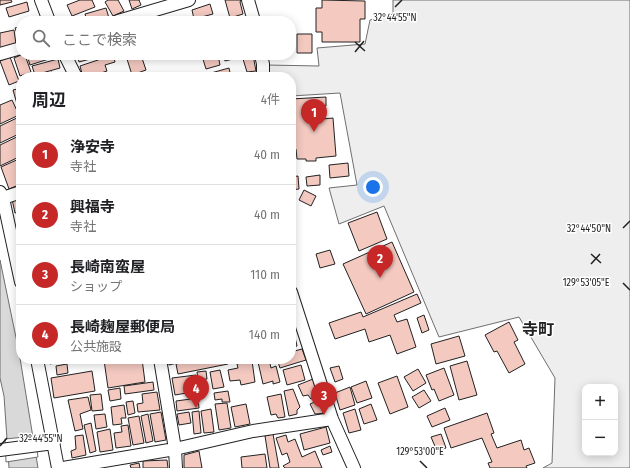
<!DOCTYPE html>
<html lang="ja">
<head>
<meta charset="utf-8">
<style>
  body { margin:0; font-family:"Fira Sans Condensed","Noto Sans JP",sans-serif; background:#f2f2f2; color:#202124 }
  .controls { position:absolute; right:12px; bottom:12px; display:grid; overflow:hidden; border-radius:8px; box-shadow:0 2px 10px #0003 }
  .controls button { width:36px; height:36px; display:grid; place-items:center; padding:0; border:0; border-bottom:1px solid #e0e0e0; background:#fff; color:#202124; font:20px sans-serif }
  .you { position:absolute; left:373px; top:187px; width:14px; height:14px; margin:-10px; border:3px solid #fff; border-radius:50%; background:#1a73e8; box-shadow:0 0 0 6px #1a73e833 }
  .badge { display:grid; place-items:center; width:26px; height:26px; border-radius:50%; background:#c62828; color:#fff; font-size:13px; font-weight:700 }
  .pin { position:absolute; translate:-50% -33px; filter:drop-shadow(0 1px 2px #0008) }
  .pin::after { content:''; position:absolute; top:21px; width:14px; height:12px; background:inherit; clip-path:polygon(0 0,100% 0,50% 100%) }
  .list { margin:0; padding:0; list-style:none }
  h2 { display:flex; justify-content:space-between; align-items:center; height:52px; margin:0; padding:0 16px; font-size:17px }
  h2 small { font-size:13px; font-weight:400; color:#757577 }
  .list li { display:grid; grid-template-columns:26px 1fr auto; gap:12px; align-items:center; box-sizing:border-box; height:60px; padding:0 16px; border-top:1px solid #e0e0e0 }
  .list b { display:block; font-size:15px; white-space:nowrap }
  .list p { margin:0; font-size:13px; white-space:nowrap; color:#757577 }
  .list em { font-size:13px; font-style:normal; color:#757577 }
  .icon { flex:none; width:22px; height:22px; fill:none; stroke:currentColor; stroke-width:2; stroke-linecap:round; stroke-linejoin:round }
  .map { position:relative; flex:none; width:630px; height:468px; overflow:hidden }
  .search { position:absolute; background:#fff; box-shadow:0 2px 10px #0003; left:16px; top:16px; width:280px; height:44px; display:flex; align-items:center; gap:10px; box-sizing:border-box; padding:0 14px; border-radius:16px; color:#757577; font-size:15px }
  .panel { position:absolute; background:#fff; box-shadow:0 2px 10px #0003; left:16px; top:72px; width:280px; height:292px; border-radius:16px }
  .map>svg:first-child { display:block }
  .green { fill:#eee; stroke:#6f6f6f; fill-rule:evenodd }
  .water { fill:#d9d9d9; stroke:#6f6f6f }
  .pier { fill:#fff; stroke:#6f6f6f }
  .building { fill:#f3c9c0; stroke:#222 }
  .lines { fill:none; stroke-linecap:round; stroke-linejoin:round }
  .minor-casing { stroke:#222; stroke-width:14 }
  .minor { stroke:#fff; stroke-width:12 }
  .ticks { fill:none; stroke:#222; stroke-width:1.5 }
  .labels { text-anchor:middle; stroke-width:3; stroke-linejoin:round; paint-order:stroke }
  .quarter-label { font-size:16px; font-weight:bold; fill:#222; stroke:#fff }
  .ticks-label { font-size:10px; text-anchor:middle; fill:#222; stroke:#fff; stroke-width:3; stroke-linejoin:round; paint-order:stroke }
</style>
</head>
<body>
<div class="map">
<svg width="630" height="468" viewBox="0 0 630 468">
  <rect width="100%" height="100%" fill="#fff"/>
  <!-- green -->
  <path class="green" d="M393,0H630V468H543L552,463L555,378L519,317L439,337L384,206L339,224L329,188L357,185L340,93L291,96V77H268L267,65L319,66L317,48L365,44L370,20L393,14ZM585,387H615V453H585Z"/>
  <!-- water -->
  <path class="water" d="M0,260L19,352L38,468H9L4,396L0,378Z"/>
  <!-- pier -->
  <path class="pier" d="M35,436L38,457L6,462L5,439Z"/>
  <!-- building -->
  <path class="building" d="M0,0H11L12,2L0,5Z
    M80,0H92L95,7L72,16L67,5Z
    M108,0H118L124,11L113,16L105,2Z
    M129,0H139L141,5L132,9Z
    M225,0H241L240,2L243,14L230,18Z
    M322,0L365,1V19H360V42H322V32H316V8H322Z
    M27,2L29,11L9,17L6,8Z
    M210,4L213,14L194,19L192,10Z
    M106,8L109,18L99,21H87L85,14Z
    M21,26V43L15,28Z
    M14,30L16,44L0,49V33Z
    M297,34H312V53H297Z
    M21,55H25L31,72L20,76L14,58Z
    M27,55H54L55,57L30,65Z
    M77,55H105L79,62Z
    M113,55L115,62L105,65L107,71L89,77H83L80,66Z
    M139,55H141L146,70L132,75L127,59Z
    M205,55H218L220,65L206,69L202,56Z
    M223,55H236L237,58L225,61Z
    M247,55H253L256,71L247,72L243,59L247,57Z
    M10,57L19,81L9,85L0,61Z
    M58,59L60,68L35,75L32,66Z
    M229,68L231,77H212L211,73Z
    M52,72L53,77H34Z
    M117,73L118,76L129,73L130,77H105Z
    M21,88V103L17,104L13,90Z
    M326,97V106L309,107L311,120L333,118L336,156L316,158V161H306V159H297L296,149H291V135L295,134V128L291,129V99Z
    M12,100L19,115L0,124V105Z
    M19,117L21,121V133L0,143V126Z
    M21,135V156L0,166V145Z
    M21,158V184L9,189L1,167Z
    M348,163L349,176L330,178L329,165Z
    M320,175V185L307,186L306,177Z
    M298,176L299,189L291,190V177Z
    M304,190L316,196L311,206L299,200Z
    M21,197V211L15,213L12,199Z
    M377,212L387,239L359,251L348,223Z
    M392,242L414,292L366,314L343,264Z
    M330,250L335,264L320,268L316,254Z
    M417,294L421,303L394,315L397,322L407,319L416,347L397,354L390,335L369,342L365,329L335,339L329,323L361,312L363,317Z
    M424,315L429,330L422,333L417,318Z
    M509,322L518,340L514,342L525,364L509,373L497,351L494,352L485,335Z
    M291,328H293L297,346L291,348Z
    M459,336L465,356L436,364L431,344Z
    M302,349L306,360L280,368L277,359H291V352Z
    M49,359H74L50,364Z
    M114,359H142L145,382L108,388L104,360Z
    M168,359H180L181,362L169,365Z
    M203,359H227L228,364L178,374L176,364Z
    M269,359L271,368L276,366L280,382L273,384V381L263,384L258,362Z
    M252,361L255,382L241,385L240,380L230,381L228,370L238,368L237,364Z
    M467,361L477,395L459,400L450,366Z
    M67,364L68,373L57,375L56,366Z
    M301,365L305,380L287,385L283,370Z
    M339,366L343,379L335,382L330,368Z
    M444,368L454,395L439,401L434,389L432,390L426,375Z
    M418,369L426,383L413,391L404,377Z
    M220,370L224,387L213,389L210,372Z
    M92,371L95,391L54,398L51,378Z
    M206,371L207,379L198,380L197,372Z
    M196,375L198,391L175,395L172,378Z
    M397,376L408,407L390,414L378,383Z
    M313,379L320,396L311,399L308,395L303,396L298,385Z
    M366,381L372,398L357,403L351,387Z
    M153,382L154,390L125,394L124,386Z
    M350,387L355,405L340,410L335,393Z
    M120,388L121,399L110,401L108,390Z
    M293,389L300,407L297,410V414L289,416L284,391Z
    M424,390L431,401L419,408L412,397Z
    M228,391L230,402H222V399L215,400L214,393Z
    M157,392L160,410L138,412L137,404L143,403L142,394Z
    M101,394L103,410L92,411L90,395Z
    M281,394L285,417L278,418L276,414L271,415L267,397Z
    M88,397L91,410L80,414L83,429L75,431L68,400Z
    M198,398L199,408L177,411L176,401Z
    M322,399L327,413L315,414L310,404Z
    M133,401L135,413L128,415L126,402Z
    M227,403L231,428L219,430L215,404Z
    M246,404L250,424L235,427L231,407Z
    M371,404L377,420L364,424L359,409Z
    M124,405L126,418H121L122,424L113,425L111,407Z
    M445,408L450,420L432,427L427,416Z
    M211,409L214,432L204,433L201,411Z
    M355,409L361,430L349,433L343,413Z
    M199,411L201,433L194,434L192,412Z
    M161,412L166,440L155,442L150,414Z
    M189,412L191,423L179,425L177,414Z
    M487,413L494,433L491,434L497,448L521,440L524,450L529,448L535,463L526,466L527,468H490L488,463L492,462L482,438L451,448L444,428Z
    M105,414L107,427L96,429L94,415Z
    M148,414L153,441L146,443L141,416Z
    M139,416L144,443L133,445L128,418Z
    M91,423L96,451L90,453L84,425Z
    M128,425L131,446L116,448L114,433L122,432L121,426Z
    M326,427L330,443L304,450L300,434Z
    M110,429L113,450L100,452L97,432Z
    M273,434L279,468H270L265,436Z
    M441,434L446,448L437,451L431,437Z
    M83,435L86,455L72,458L71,451L76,449L75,436Z
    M286,435L288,442L295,439L302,457L315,451L322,468H285L283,466L290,462L287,453L282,455L276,438Z
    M330,446L332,452L323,455L321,450Z
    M199,451L202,468H184V455Z
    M265,454L267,468H242L241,457Z
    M167,460L168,468H143V461Z
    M139,463L140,468H131L130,465Z"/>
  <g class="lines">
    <!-- minor casing -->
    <g class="minor-casing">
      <path id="minor" d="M41,0L49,21
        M248,0L254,21
        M118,21L189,0
        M0,54L21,48
        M65,55L76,77
        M261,55L263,64V77
        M0,192L3,198L21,282
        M3,198L21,192
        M291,292L332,419L354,468
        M37,359L58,468
        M160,359L175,449L176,468
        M0,450L54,443
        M63,468L175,449L253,431L332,419"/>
    </g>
    <!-- minor -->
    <use href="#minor" class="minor"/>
  </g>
  <!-- ticks -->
  <path class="ticks" d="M395,7L402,0M355,42L365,51M355,52L364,41M623,228L630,221M591,254L601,263M591,264L600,254M623,283L630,290M0,446L7,438M420,461L427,468"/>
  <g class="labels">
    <!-- quarter labels -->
    <g class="quarter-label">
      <text x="538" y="335">寺町</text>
    </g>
  </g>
  <g class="ticks-label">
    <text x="395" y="21">32°44'55"N</text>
    <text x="589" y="232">32°44'50"N</text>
    <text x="586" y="286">129°53'05"E</text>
    <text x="41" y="442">32°44'55"N</text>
    <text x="420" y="455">129°53'00"E</text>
  </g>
</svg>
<div class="controls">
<button>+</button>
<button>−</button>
</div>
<div class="you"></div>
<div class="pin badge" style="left:314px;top:132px">1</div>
<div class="pin badge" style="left:380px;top:278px">2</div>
<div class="pin badge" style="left:324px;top:415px">3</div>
<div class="pin badge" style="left:196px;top:408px">4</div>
<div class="search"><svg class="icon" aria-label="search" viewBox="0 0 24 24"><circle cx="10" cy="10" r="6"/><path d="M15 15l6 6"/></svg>ここで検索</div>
<section class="panel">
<h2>周辺<small>4件</small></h2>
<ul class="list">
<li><span class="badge">1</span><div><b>浄安寺</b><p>寺社</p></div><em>40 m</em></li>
<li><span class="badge">2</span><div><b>興福寺</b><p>寺社</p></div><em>40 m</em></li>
<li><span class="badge">3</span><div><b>長崎南蛮屋</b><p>ショップ</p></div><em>110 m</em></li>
<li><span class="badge">4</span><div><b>長崎麹屋郵便局</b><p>公共施設</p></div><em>140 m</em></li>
</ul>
</section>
</div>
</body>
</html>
